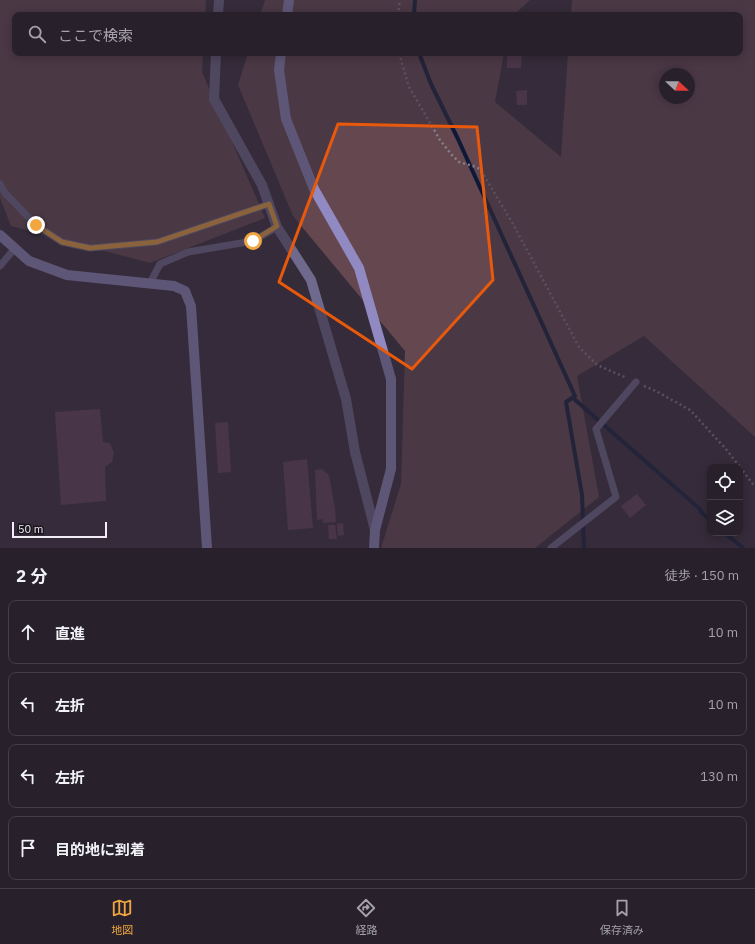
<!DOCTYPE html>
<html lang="ja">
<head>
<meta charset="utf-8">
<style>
  body { margin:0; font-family:"IBM Plex Sans","Noto Sans JP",sans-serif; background:#302934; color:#f1f3f6 }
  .controls { position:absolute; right:12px; bottom:12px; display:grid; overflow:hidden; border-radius:8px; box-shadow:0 2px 10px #0003 }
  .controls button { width:36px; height:36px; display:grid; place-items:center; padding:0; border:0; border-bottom:1px solid #443e48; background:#28212c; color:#f1f3f6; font:20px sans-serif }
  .compass { position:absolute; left:659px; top:68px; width:36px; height:36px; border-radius:50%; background:#28212c; box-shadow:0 2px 10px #0003; rotate:112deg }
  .scale { position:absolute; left:12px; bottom:10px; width:95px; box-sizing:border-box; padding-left:4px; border:2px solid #f3edf7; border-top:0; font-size:11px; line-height:14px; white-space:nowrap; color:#f3edf7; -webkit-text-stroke:3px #1b161d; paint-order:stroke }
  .stop { position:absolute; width:12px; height:12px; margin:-9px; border:3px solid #f1a640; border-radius:50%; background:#fff }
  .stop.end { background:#f1a640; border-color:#fff; box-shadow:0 1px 4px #0008 }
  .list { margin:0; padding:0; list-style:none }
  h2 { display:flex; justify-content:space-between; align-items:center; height:52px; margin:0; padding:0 16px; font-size:17px }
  h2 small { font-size:13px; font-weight:400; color:#a5a3a9 }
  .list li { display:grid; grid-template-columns:26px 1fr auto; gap:12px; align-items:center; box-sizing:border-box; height:64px; margin:0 8px 8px; padding:0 8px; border:1px solid #443e48; border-radius:8px }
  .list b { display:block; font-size:15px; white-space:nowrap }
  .list em { font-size:13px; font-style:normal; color:#a5a3a9 }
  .icon { flex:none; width:22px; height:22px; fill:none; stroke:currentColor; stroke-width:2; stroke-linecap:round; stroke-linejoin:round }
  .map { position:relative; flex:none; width:755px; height:548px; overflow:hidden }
  .search { position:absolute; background:#28212c; box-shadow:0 2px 10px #0003; left:12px; right:12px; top:12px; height:44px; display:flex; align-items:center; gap:10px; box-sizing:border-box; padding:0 14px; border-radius:8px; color:#a5a3a9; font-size:15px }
  .sheet { height:340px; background:#28212c }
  nav { display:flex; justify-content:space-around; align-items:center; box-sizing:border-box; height:56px; border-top:1px solid #443e48; background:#28212c; font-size:11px; color:#a5a3a9 }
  nav a { display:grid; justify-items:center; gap:2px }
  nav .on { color:#f1a640 }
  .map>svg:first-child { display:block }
  .green { fill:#654750; fill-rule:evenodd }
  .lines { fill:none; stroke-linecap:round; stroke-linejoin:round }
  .stream { stroke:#0e1938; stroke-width:4 }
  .building { fill:#634059 }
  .path { stroke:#877f8c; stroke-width:2.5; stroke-dasharray:2 3; stroke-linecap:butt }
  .lane { stroke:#6e698d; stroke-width:7 }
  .street { stroke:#6e698d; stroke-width:10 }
  .secondary { stroke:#9189c1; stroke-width:10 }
  .route { stroke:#f1a640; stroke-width:5 }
  .marked { fill:none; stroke:#e8590c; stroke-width:3; stroke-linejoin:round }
</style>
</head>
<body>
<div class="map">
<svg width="755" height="548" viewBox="0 0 755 548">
  <rect width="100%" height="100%" fill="#352c3a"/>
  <!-- green -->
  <path class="green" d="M0,0H206L205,15H15V53H203L202,72L265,218L150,263L11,226L0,198Z
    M265,0H530L514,15H260Z
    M572,0H755V437L644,336L577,376L599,497L535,548H381L401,484L405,351L293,216L238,85L248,53H504L495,102L561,157L568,53H740V15H571ZM665,74H689V98H665Z"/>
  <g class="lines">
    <!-- stream -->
    <path class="stream" d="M414,15L415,0
      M419,53L431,84L458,139L575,396L573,398L700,509L701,512L710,520
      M575,396L566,402L582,495L584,548
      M725,533L743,548"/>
  </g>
  <!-- building -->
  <path class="building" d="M507,53H522L521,68H507Z
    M527,90V105H517L516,91Z
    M100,409L103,442L110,443L114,453L112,462L105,467L106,501L61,505L55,412Z
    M228,422L231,472L218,473L215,423Z
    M307,459L313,528L288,530L283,462Z
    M322,469L329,475L335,508L336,522L323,523V519L317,520L315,470Z
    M637,494L646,505L630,518L621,506Z
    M343,523L344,535L338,536L337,524Z
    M328,525H335L337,539H329Z"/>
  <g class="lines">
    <!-- path -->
    <path class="path" d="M398,15L400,0
      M400,53L401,60L409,87L440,140L451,154L459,162L473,166L480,169L513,224L579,347L597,365L627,378
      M644,386L656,391L690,410L725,448L740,467
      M740,467L755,487"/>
    <!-- lane -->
    <path class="lane" d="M0,184L5,193L36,225L62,242L90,248L157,242L269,204
      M0,266L15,248
      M150,283L160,264L188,252L253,241L277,227
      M551,548L616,497L596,429L636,382"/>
    <!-- street -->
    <path class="street" d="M218,15L219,0
      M216,53L214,99L262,185L277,227L311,280L346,399L355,452L375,530"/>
    <!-- secondary -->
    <path class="secondary" d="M287,15L289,0
      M281,53L279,70L286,119L314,189L359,268L391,379V469L375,530L374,548
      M0,235L29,261L67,275L174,286L185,291L191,306L207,548"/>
  </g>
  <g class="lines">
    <!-- route -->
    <path class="route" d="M36,225L62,242L90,248L157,242L269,204L277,226L253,241"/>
  </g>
  <!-- marked area -->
  <path d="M0 0H755V548H0ZM338,124L477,127L493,280L412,369L279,282Z" fill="#352c3a" fill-opacity=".55" fill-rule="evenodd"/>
  <path class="marked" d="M338,124L477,127L493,280L412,369L279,282Z"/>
</svg>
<div class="controls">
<button><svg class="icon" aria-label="locate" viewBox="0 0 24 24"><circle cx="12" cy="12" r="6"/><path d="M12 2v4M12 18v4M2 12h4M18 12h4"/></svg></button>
<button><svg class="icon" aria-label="layers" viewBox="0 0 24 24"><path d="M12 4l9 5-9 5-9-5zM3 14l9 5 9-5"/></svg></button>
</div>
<svg class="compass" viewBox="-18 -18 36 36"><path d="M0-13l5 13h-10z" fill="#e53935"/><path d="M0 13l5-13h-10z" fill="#a5a3a9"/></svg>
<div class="scale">50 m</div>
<div class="stop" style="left:253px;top:241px"></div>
<div class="stop end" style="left:36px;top:225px"></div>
<div class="search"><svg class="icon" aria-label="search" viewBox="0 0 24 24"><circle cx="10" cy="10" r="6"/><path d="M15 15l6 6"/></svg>ここで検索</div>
</div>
<section class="sheet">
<h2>2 分<small>徒歩 · 150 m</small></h2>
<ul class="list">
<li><svg class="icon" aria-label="ahead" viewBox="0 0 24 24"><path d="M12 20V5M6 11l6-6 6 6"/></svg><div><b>直進</b></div><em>10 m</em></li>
<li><svg class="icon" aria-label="left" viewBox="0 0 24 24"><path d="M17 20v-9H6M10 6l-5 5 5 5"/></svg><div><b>左折</b></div><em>10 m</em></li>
<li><svg class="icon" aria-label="left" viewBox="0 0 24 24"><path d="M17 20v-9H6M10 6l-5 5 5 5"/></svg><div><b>左折</b></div><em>130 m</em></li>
<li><svg class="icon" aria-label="arrive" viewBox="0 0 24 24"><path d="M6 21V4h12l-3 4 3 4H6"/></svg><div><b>目的地に到着</b></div></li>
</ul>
</section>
<nav>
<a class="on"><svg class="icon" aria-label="map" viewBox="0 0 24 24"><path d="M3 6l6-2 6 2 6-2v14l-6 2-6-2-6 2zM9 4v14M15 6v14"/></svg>地図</a>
<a><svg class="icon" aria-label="directions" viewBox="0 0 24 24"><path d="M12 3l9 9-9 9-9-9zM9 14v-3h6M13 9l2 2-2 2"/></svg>経路</a>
<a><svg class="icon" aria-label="saved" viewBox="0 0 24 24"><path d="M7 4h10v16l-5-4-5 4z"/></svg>保存済み</a>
</nav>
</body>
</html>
